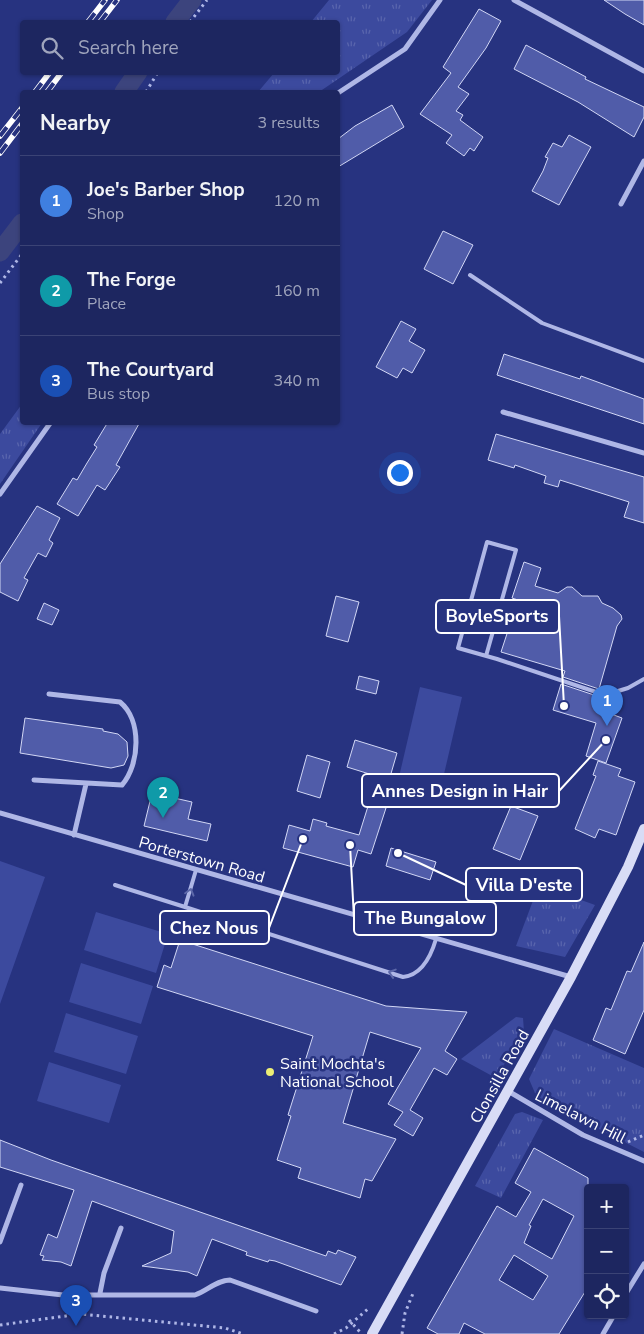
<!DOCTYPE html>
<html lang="en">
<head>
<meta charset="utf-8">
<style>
  body { margin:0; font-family:"Nunito Sans",sans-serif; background:#2a3269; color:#f1f3f6 }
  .controls { position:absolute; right:15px; bottom:15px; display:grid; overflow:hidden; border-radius:5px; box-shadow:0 1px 4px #0004 }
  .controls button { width:45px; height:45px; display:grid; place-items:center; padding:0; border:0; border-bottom:1px solid #3b4375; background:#1d2660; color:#f1f3f6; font:25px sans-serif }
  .you { position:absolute; left:399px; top:472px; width:18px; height:18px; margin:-12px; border:4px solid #fff; border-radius:50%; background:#1a73e8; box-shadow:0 0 0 8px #1a73e833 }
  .badge { display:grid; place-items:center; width:32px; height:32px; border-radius:50%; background:#ecee75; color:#fff; font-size:16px; font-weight:700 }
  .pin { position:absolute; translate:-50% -41px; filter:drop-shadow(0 1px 2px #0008) }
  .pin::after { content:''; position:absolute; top:26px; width:18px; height:15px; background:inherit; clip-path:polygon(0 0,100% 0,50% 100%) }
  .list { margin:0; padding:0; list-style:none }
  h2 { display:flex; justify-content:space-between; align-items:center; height:65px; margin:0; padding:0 20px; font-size:21px }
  h2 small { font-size:16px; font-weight:400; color:#a0a5bd }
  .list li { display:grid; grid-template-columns:32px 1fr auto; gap:15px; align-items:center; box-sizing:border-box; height:90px; padding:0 20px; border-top:1px solid #3b4375 }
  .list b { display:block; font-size:19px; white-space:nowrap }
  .list p { margin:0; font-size:16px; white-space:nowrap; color:#a0a5bd }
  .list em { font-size:16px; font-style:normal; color:#a0a5bd }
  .icon { flex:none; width:28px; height:28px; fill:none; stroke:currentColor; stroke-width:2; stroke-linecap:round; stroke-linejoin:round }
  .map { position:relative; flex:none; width:644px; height:1334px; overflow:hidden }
  .search { position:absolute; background:#1d2660; box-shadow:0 1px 4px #0004; left:20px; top:20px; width:320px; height:55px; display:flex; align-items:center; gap:12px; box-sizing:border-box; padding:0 18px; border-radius:5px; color:#a0a5bd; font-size:19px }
  .panel { position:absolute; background:#1d2660; box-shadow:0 1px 4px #0004; left:20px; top:90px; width:320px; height:335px; border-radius:5px }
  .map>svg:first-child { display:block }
  .grass { fill:url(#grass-tufts) }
  .garden { fill:#3c4a9e }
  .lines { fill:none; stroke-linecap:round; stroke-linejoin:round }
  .canal { stroke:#3c447d; stroke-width:19 }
  .building { fill:#505ca9; stroke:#d2d7f5; fill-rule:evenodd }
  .path { stroke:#afb7e6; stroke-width:3; stroke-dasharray:2.5 4; stroke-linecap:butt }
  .lane { stroke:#afb7e6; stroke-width:4 }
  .street { stroke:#afb7e6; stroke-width:5 }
  .secondary { stroke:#d8dcf6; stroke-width:10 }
  .rail-casing { stroke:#fff; stroke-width:5.5 }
  .rail { stroke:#273380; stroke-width:4; stroke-dasharray:11; stroke-linecap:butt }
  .oneway { stroke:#5d68a9 }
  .poi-dot { fill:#ecee75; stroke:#273380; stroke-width:2 }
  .labels { text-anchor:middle; stroke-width:5; stroke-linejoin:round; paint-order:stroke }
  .street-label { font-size:16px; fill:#fff; stroke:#273380 }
  .poi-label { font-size:16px; fill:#fff; stroke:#273380; text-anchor:start }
  .leader { fill:none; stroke:#fff; stroke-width:2 }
  .callout-dot { fill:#fff; stroke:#273380; stroke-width:2 }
  .callout { fill:#273380; stroke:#fff; stroke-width:2 }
  .callout-label { font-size:18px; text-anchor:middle; font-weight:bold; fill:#fff }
</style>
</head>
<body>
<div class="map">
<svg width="644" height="1334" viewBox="0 0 644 1334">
  <defs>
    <pattern id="grass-tufts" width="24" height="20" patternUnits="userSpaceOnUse" patternTransform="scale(1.25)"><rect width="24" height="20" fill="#3c4a9e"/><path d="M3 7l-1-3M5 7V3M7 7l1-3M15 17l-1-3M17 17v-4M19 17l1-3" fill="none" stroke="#5965ad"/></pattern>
  </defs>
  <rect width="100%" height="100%" fill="#273380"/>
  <!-- grass -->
  <path class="grass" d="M329,0H432L407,32L319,92H258L274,73L338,72V22H311Z
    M22,404V422L42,423L0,484V434Z
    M542,886L595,905L565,957L516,946L537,890Z
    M516,1017L523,1018L524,1032L496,1078L461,1059Z
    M554,1029L644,1068V1152L542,1100L535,1093L529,1079Z
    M522,1112L543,1120L501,1198L475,1186L515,1114Z"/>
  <!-- garden -->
  <path class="garden" d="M420,687L462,697L441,787L399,777Z
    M0,861L45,877L0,1004Z
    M96,912L168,934L156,973L84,950Z
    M81,963L153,986L141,1024L69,1002Z
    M66,1013L138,1036L126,1074L54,1052Z
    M49,1062L121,1085L109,1123L37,1101Z"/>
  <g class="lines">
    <!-- canal -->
    <path class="canal" d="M175,22L192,0
      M124,92L138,72
      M0,252L22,223"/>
  </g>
  <!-- building -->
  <path class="building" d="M604,0H644V25L625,14Z
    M479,9L501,21L486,48L458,87L469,94L456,111L463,115L460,120L483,137L474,151L470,148L464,156L446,143L452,135L420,114L451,73L443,67Z
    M526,45L586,77L585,79L644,107V117L634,137L578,102L514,69Z
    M392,105L404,127L338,167V139L355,126Z
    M569,135L591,147L559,205L532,191L543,171L548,158L545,157L553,143L562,147Z
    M443,231L473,245L453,284L424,269Z
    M401,321L416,329L409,341L425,350L412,373L403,368L397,378L376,367Z
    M504,354L580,379L581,376L644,399V424L497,375Z
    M108,422H140L116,465L120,467L105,490L97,485L78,516L57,504L73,478L77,480L87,463L97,447L94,445Z
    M496,434L644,477V523L624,517L629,502L560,480L558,487L544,483L546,476L515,465L514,468L488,460Z
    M37,506L60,518L49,540L53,543L46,557L38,553L24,578L28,580L18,601L0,592V564Z
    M524,562L541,568L535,586L558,593L567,587H572L582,596H598L602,603L613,608L621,615L622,619L617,626L599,689L563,677L565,671L501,652L518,600L512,598Z
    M336,596L359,602L348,642L326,636Z
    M44,603L59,610L52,625L37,619Z
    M359,676L379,681L376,694L356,689Z
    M561,684L597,696L595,708L622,718L606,763L586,756L596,723L553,710Z
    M25,718L103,729V731L118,734L127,742L128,756L124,765L111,768L20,753Z
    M355,740L397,753L390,777L380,774L379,777L347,767Z
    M307,755L330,762L320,798L297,791Z
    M598,761L621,769L618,776L635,782L616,835L599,829L595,838L575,829L596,776L593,775Z
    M152,793L192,802L188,819L211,824L207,841L144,826Z
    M369,803L386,808L371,854L358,850L353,867L283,848L289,825L310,831L313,819L327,823L326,826L359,835Z
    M511,806L538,816L520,860L493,849Z
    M391,848L436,862L430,880L386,866Z
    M494,870L509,881L493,903L477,892Z
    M180,940L386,1006L467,1012L445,1051L457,1059L447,1075L434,1068L410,1110L423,1118L413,1136L394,1125L403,1112L388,1104L421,1048L370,1032L343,1123L396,1139L372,1181L365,1179L360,1198L298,1178L301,1168L277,1160L291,1116L288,1115L313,1036L157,987L164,965L171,968Z
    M644,942V1010L625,1054L593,1040L606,1008L611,1010L627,971L631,972Z
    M0,1140L51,1160L326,1256L328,1251L336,1254L338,1250L356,1257L341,1285L275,1261L269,1260L268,1262L246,1255L247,1252L212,1239L197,1276L188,1272L142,1266L171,1253L174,1231L92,1201L71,1266L61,1262L42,1260L44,1256L40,1255L48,1234L57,1238L74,1190L0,1167Z
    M534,1148L588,1178V1287L559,1334H485L464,1323L459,1334H438L427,1328L497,1206L516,1217L531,1192L515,1183ZM543,1199L574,1216L552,1259L524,1243L531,1226L529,1225ZM514,1255L548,1276L533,1300L499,1280Z"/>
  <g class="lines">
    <!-- path -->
    <path class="path" d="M190,22L207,0
      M146,92L158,72
      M0,283L22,254
      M628,1142L644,1135
      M349,1320L360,1332
      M0,1325L80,1314L225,1328L243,1334
      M334,1334L346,1328L369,1308
      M402,1334L405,1313L414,1291"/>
    <!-- lane -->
    <path class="lane" d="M470,275L542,323L644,361
      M486,656L516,550L487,542L458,648L497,659L605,695L628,688L644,679
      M196,870L185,907L403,977C422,975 431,956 436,939
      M115,885L185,907"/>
    <!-- street -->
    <path class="street" d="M514,0L644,71
      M338,93L405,49L440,0
      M621,204L644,161
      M503,412L644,453
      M0,494L51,422
      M34,780L122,785C140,764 142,720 120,702L49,694
      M0,813L571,977
      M74,835L86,784
      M508,1091L583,1135L644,1161
      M0,1242L21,1185
      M0,1288L63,1295H195C207,1291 217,1280 230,1280L316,1311
      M100,1293L104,1273L121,1228
      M625,1295L644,1264
      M603,1334L614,1315"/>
    <!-- secondary -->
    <path class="secondary" d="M372,1334L571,977L628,867L644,829"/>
    <!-- rail casing -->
    <g class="rail-casing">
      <path id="rail" d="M88,22L105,0
        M100,22L117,0
        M35,92L50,72
        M47,92L62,72
        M0,136L22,108
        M0,153L22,124"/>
    </g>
    <!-- rail -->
    <use href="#rail" class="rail"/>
  </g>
  <!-- one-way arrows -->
  <defs><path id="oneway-chevron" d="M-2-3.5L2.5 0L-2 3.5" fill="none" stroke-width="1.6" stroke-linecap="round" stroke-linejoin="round" transform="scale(1.25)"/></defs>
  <g class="oneway">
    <use href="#oneway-chevron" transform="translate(190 892) rotate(-74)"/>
    <use href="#oneway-chevron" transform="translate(392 973) rotate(-162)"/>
  </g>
  <!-- markers -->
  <circle class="poi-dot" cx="270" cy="1072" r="5"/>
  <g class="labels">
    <!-- street labels -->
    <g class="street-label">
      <text transform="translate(202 859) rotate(16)" y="6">Porterstown Road</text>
      <text transform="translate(499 1076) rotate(-61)" y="6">Clonsilla Road</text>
      <text transform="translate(581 1116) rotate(27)" y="6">Limelawn Hill</text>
    </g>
    <!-- poi labels -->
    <g class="poi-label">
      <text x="280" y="1069">Saint Mochta's<tspan x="280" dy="18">National School</tspan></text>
    </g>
  </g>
  <!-- callouts -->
  <path class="leader" d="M564 706L559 616M606 740L559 791M398 853L466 885M350 845L354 918M303 839L269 928"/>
  <g class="callout-dot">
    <circle cx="564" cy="706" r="5"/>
    <circle cx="606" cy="740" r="5"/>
    <circle cx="398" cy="853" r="5"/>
    <circle cx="350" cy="845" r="5"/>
    <circle cx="303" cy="839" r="5"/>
  </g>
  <g class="callout">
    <rect x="436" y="600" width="123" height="33" rx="5"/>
    <rect x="362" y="774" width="197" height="33" rx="5"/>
    <rect x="466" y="868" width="116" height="33" rx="5"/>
    <rect x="354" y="902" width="142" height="33" rx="5"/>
    <rect x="160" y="911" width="109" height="33" rx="5"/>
  </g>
  <g class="callout-label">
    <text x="497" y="622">BoyleSports</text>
    <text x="460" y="797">Annes Design in Hair</text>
    <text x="524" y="891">Villa D'este</text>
    <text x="425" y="924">The Bungalow</text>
    <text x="214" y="934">Chez Nous</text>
  </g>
</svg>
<div class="controls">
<button>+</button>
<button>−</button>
<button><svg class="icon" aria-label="locate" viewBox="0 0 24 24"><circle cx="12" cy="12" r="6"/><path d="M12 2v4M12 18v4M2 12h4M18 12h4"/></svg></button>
</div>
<div class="you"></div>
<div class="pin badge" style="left:607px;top:726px;background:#3f7fe0">1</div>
<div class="pin badge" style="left:163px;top:818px;background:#0f9aa8">2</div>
<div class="pin badge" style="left:76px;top:1326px;background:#1a4fb4">3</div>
<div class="search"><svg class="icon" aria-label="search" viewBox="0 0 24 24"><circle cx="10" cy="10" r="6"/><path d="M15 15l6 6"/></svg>Search here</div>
<section class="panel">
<h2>Nearby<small>3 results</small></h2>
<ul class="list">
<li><span class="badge" style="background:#3f7fe0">1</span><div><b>Joe's Barber Shop</b><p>Shop</p></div><em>120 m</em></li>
<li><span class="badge" style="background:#0f9aa8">2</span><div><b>The Forge</b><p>Place</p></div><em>160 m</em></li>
<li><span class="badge" style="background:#1a4fb4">3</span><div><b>The Courtyard</b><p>Bus stop</p></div><em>340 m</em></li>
</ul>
</section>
</div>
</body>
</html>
